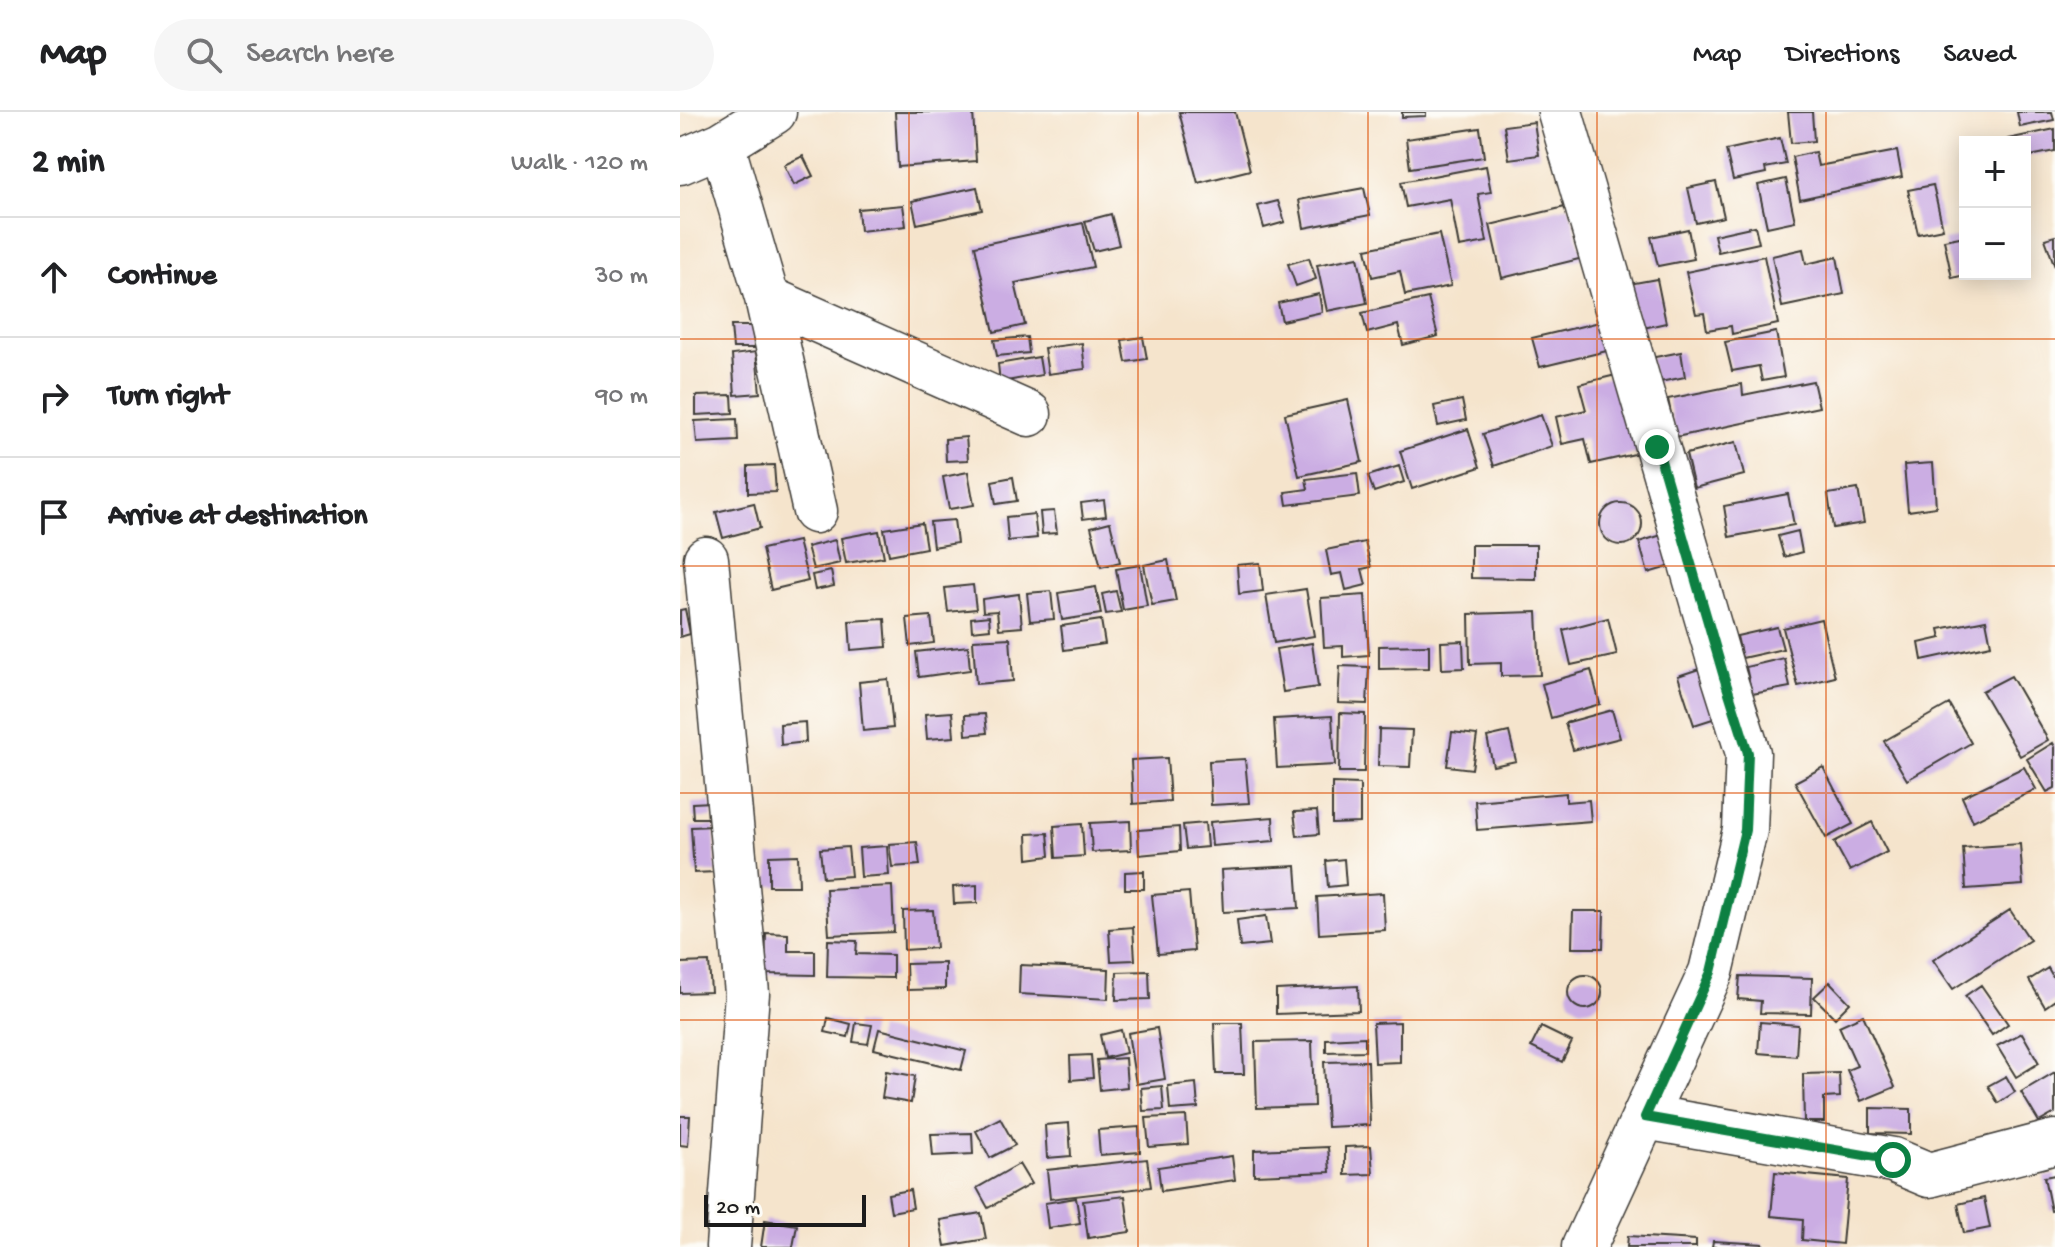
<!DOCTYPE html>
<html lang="en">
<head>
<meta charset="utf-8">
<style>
  body { margin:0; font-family:"Gochi Hand",sans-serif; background:#f6f6f6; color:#202124 }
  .controls { position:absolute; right:24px; top:24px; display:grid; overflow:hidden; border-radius:0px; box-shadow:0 4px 20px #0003 }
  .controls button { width:72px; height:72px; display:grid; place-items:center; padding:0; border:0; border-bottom:2px solid #e0e0e0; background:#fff; color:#202124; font:40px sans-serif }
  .scale { position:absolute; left:24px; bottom:20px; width:162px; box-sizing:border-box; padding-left:8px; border:4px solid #1c1c1c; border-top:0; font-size:22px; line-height:28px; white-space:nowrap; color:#1c1c1c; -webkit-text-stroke:6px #fdfcf7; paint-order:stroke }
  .stop { position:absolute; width:24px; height:24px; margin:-18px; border:6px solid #0b8043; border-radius:50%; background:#fff }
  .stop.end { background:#0b8043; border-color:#fff; box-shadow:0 2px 8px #0008 }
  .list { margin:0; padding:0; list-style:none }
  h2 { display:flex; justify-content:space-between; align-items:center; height:104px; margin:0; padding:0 32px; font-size:34px }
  h2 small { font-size:26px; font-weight:400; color:#757577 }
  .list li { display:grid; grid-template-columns:52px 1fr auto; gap:24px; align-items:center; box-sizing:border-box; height:120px; padding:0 32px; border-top:2px solid #e0e0e0 }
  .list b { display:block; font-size:30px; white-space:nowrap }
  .list em { font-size:26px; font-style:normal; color:#757577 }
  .icon { flex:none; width:44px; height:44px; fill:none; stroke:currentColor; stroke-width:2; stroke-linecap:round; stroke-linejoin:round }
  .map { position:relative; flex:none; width:1375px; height:1135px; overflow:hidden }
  header { display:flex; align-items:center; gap:48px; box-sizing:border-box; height:112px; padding:0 40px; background:#fff; border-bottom:2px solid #e0e0e0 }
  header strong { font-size:38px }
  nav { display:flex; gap:44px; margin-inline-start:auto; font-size:28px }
  .search { width:560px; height:72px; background:#f6f6f6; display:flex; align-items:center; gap:20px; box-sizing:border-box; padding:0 28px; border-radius:44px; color:#757577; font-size:30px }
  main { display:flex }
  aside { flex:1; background:#fff }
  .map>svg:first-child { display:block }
  .building { fill:#cbade3 }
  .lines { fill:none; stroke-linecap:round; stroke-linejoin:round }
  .minor-casing { stroke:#3d3a36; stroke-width:47 }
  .minor { stroke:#fff; stroke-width:44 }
  .route { stroke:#0b8043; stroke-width:10 }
  .grid { fill:none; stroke:#de560d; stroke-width:2; stroke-opacity:0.55 }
</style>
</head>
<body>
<header>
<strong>Map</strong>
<div class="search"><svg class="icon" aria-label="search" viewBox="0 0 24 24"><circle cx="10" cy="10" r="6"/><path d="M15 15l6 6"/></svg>Search here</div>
<nav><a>Map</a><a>Directions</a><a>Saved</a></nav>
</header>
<main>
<aside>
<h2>2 min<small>Walk · 120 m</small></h2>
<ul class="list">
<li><svg class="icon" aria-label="ahead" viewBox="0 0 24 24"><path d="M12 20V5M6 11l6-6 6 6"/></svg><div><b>Continue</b></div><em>30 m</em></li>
<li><svg class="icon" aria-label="right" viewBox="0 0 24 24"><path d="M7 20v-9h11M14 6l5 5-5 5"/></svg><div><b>Turn right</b></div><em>90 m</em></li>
<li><svg class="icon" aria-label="arrive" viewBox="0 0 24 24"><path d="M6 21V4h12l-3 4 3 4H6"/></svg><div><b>Arrive at destination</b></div></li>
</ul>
</aside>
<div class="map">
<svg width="1375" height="1135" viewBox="0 0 1375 1135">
  <rect width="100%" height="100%" fill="#fdfcf7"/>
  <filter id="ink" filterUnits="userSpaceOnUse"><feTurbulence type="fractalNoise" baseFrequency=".0125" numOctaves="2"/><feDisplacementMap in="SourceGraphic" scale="16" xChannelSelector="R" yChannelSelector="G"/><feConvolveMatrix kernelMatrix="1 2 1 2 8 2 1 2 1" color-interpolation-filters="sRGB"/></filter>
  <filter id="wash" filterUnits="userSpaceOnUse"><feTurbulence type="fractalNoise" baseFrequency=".006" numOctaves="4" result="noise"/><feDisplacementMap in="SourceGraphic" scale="32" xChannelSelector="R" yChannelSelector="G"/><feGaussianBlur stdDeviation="1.8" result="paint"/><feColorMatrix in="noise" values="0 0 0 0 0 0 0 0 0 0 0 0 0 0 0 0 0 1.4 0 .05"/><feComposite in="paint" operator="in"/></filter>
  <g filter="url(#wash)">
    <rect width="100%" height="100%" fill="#f5e4cc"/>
    <g id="blocks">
      <!-- building -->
      <path class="building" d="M215,0H293L296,49L218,55Z
        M499,0H555L570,58L518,71Z
        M722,0H746V4L722,5Z
        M1108,0H1132L1134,29L1111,31Z
        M1337,0H1372L1374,8L1340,15Z
        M854,10L859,43L829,47L824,14Z
        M800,16L804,45L730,56L726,27Z
        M1375,17V39L1345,45V30H1329L1328,27Z
        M1100,26L1106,52L1085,56L1086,61L1053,68L1046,38Z
        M1217,39L1222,65L1120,87L1112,45L1135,40L1138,54Z
        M123,44L133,64L114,73L104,53Z
        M806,54L811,80L798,82L807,130L779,135L770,87L726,95L721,70Z
        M1106,67L1115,109L1087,115L1078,73Z
        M1036,70L1044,105L1016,111L1008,76Z
        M1253,73L1263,117L1238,122L1228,78Z
        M297,75L302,98L237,112L232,89Z
        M684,76L690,103L624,116L619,88Z
        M598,89L605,110L584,116L578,94Z
        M223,93L226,114L180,119L178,97Z
        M889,94L903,146L822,166L810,113Z
        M431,102L439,133L414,139L405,109Z
        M403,111L413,155L335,171L345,213L314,220L295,134Z
        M1075,114L1079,131L1038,140L1034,123Z
        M1008,117L1014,147L978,154L971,125Z
        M759,122L771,174L725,183L720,159L692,165L686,137Z
        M1285,124V163L1272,166L1264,128Z
        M1375,124V155L1365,127Z
        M1123,137L1126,152L1157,145L1164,182L1102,195L1092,144Z
        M1084,144L1098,212L1052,222L1051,214L1027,218L1024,201L1016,202L1006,160Z
        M678,145L687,191L647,199L637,153Z
        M629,146L636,167L616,174L608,152Z
        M977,167L986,211L959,217L949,172Z
        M639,182L642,200L602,209L598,191Z
        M748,186L758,224L723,233L718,213L687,221L682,201Z
        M924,209L931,238L860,255L852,226Z
        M51,214H73L74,236H53Z
        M1096,220L1104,265L1082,269L1079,254L1052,259L1045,230Z
        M347,225L349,241L317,244L314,228Z
        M463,225L467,247L446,250L442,228Z
        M402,231L405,257L368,262L364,236Z
        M76,240L80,281L55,283L52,243Z
        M1001,240L1005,265L975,271L970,246Z
        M359,245L362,263L320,270L318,252Z
        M940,262L959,341L911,352L905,327L882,332L876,305L906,298L899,272Z
        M1133,269L1139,295L996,325L988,287L1062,272L1063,283Z
        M52,283L53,301L16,303V284Z
        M668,288L682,350L619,364L605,302Z
        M782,288L786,308L758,314L754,294Z
        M861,303L872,334L814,354L803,322Z
        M57,307L58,329L17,331L15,309Z
        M788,317L800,355L732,377L720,339Z
        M286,325L288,348L266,349L265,327Z
        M1056,330L1064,363L1014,376L1006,342Z
        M1253,351L1256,395L1228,399L1224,353Z
        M94,353L96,380L68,381V354Z
        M719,354L724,370L694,380L688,364Z
        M288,360L294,393L269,397L263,365Z
        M677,361L680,384L607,393L605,380L628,377L626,367Z
        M333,365L337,389L316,392L312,369Z
        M1178,377L1184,411L1153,416L1148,382Z
        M1108,382L1114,413L1049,425L1044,394Z
        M424,388L426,404L403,407L401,391Z
        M920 412a21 21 0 1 1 42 0a21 21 0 1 1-42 0Z
        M74,391L80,416L43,426L36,400Z
        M374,399L377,421L362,422L360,400Z
        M354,402L357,426L328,429L326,405Z
        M274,408L277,431L253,435L250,410Z
        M430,410L440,450L421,455L411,415Z
        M242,411L246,436L209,443L204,417Z
        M199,419L204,445L166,451L161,426Z
        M1118,419L1122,440L1104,445L1098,424Z
        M985,422L995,453L968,461L959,430Z
        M155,428L160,451L133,457L127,435Z
        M118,429L128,469L91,478L82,437Z
        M685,430L691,455L682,457L686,473L666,478L662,461L651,463L646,438Z
        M791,433H856V467L791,466Z
        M488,448L496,489L472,493L464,453Z
        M580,451L583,479L559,482L557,453Z
        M460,453L467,494L443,498L436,457Z
        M151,459L154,474L135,478L132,463Z
        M293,473L296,497L268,500L265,476Z
        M416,475L421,502L382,508L378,481Z
        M626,477L634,524L594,531L586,483Z
        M371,479L374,507L350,509L347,481Z
        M436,479L441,500L426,502L422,482Z
        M339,482L342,515L319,517L317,499L303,500L302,487Z
        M685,483L689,543L663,545V534L644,535L641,486Z
        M5,497L10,522L0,525V498Z
        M857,500L860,563L821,564V551L790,552L789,502Z
        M251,504L254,531L230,534L227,506Z
        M309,504L310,517L292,519L291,506Z
        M928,506L937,543L891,553L883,518Z
        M205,507L207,535L171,538L169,509Z
        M1141,507L1155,565L1118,574L1103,516Z
        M421,508L425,532L384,538L381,514Z
        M1306,508L1311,533L1242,548L1239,531L1261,526L1259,517Z
        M1097,515L1103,537L1062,546L1057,524Z
        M330,526L333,569L296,572L293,528Z
        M783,529L784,556L762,557L761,530Z
        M632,531L638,575L603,580L596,537Z
        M749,533V556L699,557V534Z
        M288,534L290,558L239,565L236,540Z
        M1104,546L1110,575L1072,582L1066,555Z
        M660,554L689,555L687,592L658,591Z
        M1025,555L1042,604L1014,613L998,564Z
        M911,558L920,592L871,606L862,572Z
        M1331,564L1368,628L1340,644L1302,579Z
        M208,567L213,616L183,619L179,570Z
        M1269,592L1291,631L1227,668L1204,629Z
        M932,598L940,626L893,638L885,611Z
        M272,600L274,625L247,627L245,602Z
        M660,601L685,602L684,660H659Z
        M305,602L307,621L286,623L285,603Z
        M652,604L655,653L597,656L594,607Z
        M125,610L126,630L101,633L100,612Z
        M699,617L732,618L730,655L698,654Z
        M772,620L797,623L792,657L767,654Z
        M829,620L836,649L813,654L807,625Z
        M1373,631L1375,635V676L1367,680L1347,647Z
        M487,646L490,689L453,692L451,648Z
        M565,647L569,691L531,693L529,649Z
        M1143,655L1173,712L1146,726L1115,670Z
        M1344,655L1356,677L1293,709L1282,685Z
        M652,671L680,672V711L652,712Z
        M886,681V690L909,688L911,709L797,718L795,689Z
        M32,690V706H13L12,691Z
        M637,699L639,722L617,724L614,700Z
        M593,705L594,729L532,734L530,710Z
        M450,709L451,738L412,740L410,711Z
        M1192,710L1207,740L1170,759L1154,730Z
        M525,711L527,735L506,737L503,713Z
        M402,712L404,744L376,746L374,714Z
        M34,714L36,760L14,761L11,715Z
        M499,715L500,739L459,743L458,718Z
        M368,721L370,744L348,747L347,722Z
        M237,730L240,753L212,755L209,732Z
        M1340,732L1343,773L1286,777L1283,736Z
        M207,734L209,763L181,765L179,736Z
        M168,735L171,764L143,766L140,737Z
        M118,743L119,774H89V744Z
        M664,747L666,773L648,775L646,749Z
        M616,754L619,796L543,800L541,758Z
        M464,759V777H445V760Z
        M297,773V791L274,792L273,775Z
        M212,774L214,820L149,823L146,777Z
        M509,780L514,839L478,842L472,783Z
        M703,781L705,818L639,822L637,785Z
        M253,798L256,836L224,838L223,799Z
        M1330,798L1350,828L1273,877L1253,848Z
        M893,799H924L923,836H892Z
        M586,804L590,832L560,835L557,808Z
        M453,815L455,848L431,849L429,817Z
        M86,821L108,822V839H135V863L85,862Z
        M148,828L177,829L176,842L213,843V866L147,865Z
        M29,850L31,880L0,881V851Z
        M265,851V877L227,878L226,852Z
        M340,853L429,857L428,887L339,882Z
        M1368,856L1375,868V888L1365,895L1349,868Z
        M469,859L470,887L436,888L437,860Z
        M888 880a17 17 0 1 1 34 0a17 17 0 1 1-34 0Z
        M1060,864L1132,866L1131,902L1080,901L1081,889L1058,887Z
        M1150,870L1170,891L1155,906L1134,885Z
        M1301,873L1328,912L1312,923L1285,884Z
        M678,874L679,899L596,902V878Z
        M1183,903L1215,975L1181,989L1167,958L1177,954L1159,914Z
        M148,906L171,912L168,925L145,920Z
        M720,910V950L695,951L693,911Z
        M1080,910L1118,913L1116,944L1078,941Z
        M176,911L192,913L188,932L173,930Z
        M534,911H562L564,962H536Z
        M861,915L892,930L882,950L851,935Z
        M477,916L485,967L456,972L448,921Z
        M199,917L286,939L281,958L194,937Z
        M441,918L446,941L425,946L420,923Z
        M1342,921L1359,951L1336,965L1317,934Z
        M685,925V939L646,940V927Z
        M632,929L634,994L577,996L575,930Z
        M411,943L413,966L391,968L390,944Z
        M445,946L447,975L420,978L417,948Z
        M688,949L690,1013L647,1015L644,950Z
        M206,959L235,964L231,991L202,986Z
        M1375,960V1001L1359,1010L1341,980Z
        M1159,961L1160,985L1144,986V1010H1124L1123,962Z
        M1326,964L1335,980L1318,991L1308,974Z
        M516,971L518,996L490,998L488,974Z
        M482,974L484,998L463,999L461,976Z
        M1190,996L1231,997V1022L1190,1021Z
        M0,1004H10L8,1034L0,1033Z
        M506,1004L508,1032L469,1035L466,1006Z
        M320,1006L335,1033L310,1046L296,1019Z
        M389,1011L391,1044L367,1046L365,1013Z
        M459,1015L460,1040L420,1043L418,1018Z
        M292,1021L293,1042L253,1044L251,1022Z
        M691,1034L693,1062L665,1063V1035Z
        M648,1035L650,1060L574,1063V1038Z
        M552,1044L555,1068L481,1079L478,1055Z
        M467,1047L471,1075L370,1087L367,1058Z
        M339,1052L351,1072L308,1096L297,1076Z
        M1095,1060L1168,1067L1162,1132L1122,1128L1123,1107L1091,1104Z
        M1375,1063V1098L1371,1099L1364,1065Z
        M230,1078L233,1096L211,1100L208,1082Z
        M445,1084L450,1120L408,1126L403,1089Z
        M396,1086L400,1111L368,1116L365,1091Z
        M1304,1086L1310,1116L1284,1121L1278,1092Z
        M301,1101L306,1127L265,1134L260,1108Z
        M85,1108L117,1113L113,1135H81Z
        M948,1124L1016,1128V1135H947Z
        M1033,1129L1083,1132L1082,1135H1032Z"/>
    </g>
  </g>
  <g filter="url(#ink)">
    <use href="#blocks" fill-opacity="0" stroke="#3d3a36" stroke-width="2"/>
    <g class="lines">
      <!-- minor casing -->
      <g class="minor-casing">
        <path id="minor" d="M880,0L1044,565L1068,641L1065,718L1031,860L904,1135
          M42,32L87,186L135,399
          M0,50L42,32L94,0
          M87,186L349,302
          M26,447L67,881L48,1135
          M965,1005L1213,1048L1249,1063L1375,1030"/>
      </g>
      <!-- minor -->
      <use href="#minor" class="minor"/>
    </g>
  </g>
  <g class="lines" filter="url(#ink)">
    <!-- route -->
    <path class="route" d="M977,335L1044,565L1068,641L1065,718L1031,860L965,1005L1213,1048"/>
  </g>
  <!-- grid -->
  <path class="grid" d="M229,0V1135M458,0V1135M688,0V1135M917,0V1135M1146,0V1135M0,227H1375M0,454H1375M0,681H1375M0,908H1375"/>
</svg>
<div class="controls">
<button>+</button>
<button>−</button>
</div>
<div class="scale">20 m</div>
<div class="stop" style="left:1213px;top:1048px"></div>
<div class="stop end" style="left:977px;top:335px"></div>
</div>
</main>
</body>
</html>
